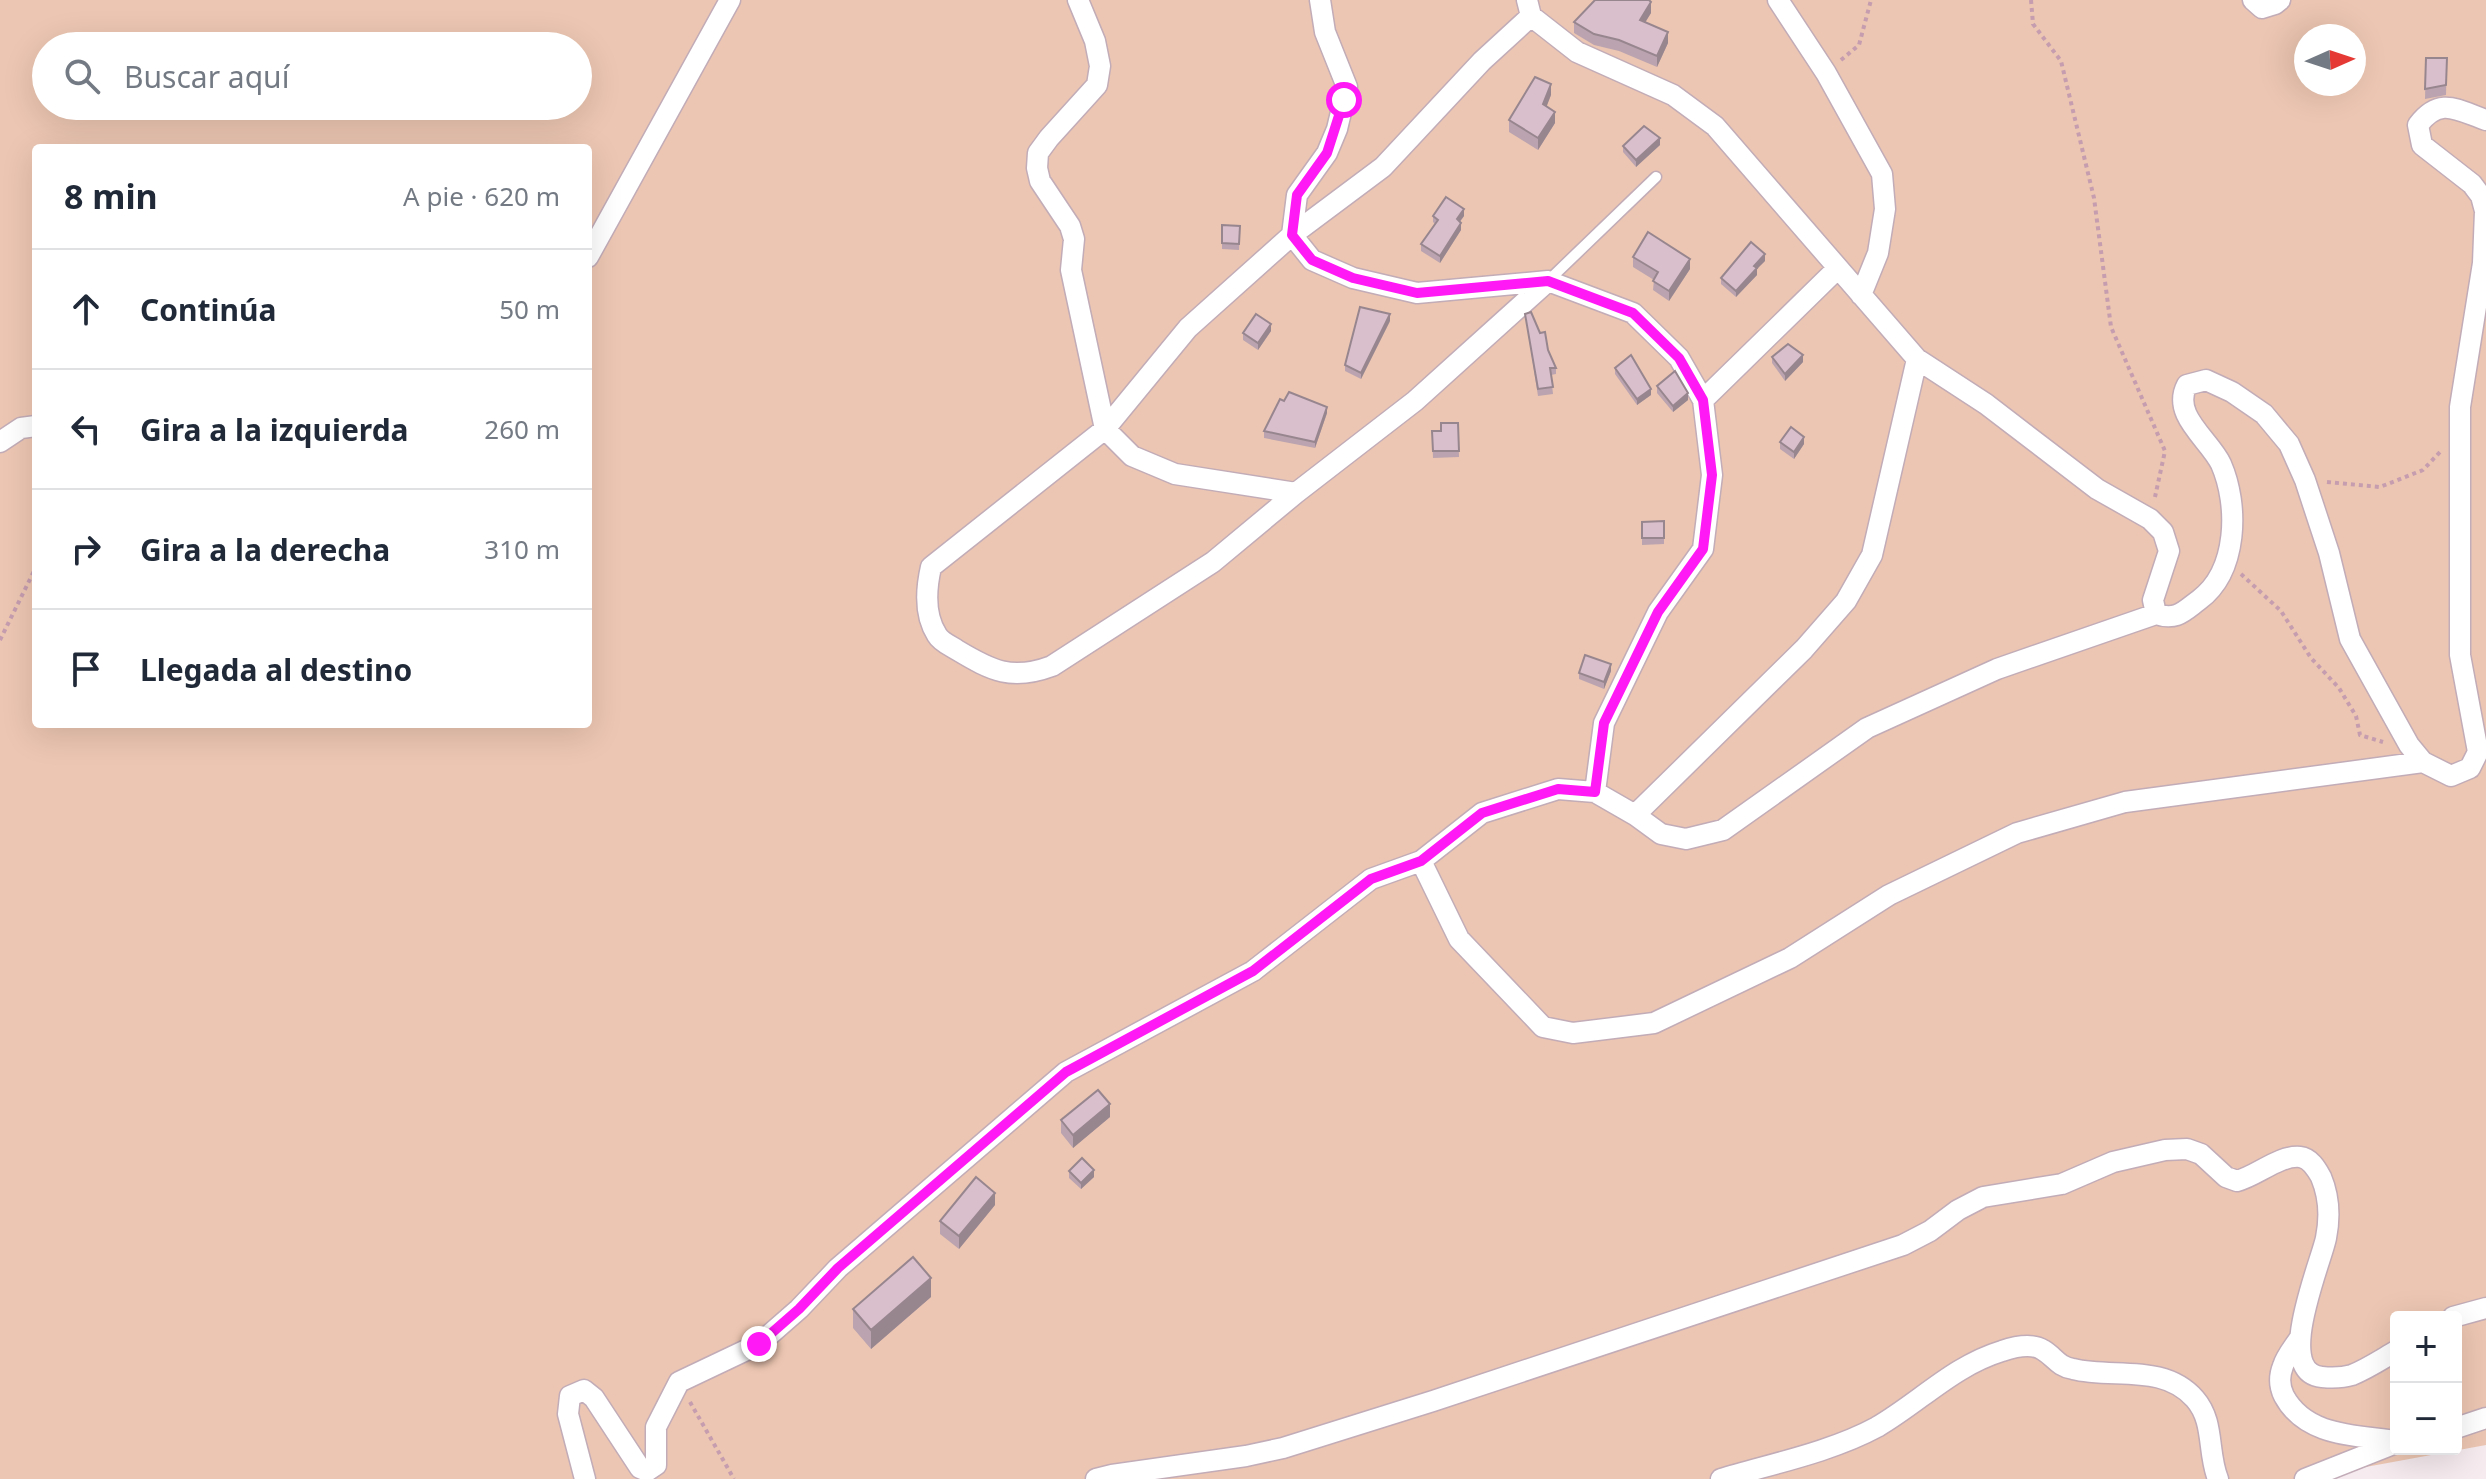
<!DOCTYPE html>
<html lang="es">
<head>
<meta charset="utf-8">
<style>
  body { margin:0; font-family:"Noto Sans",sans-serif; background:#f6f6f7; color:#1f2937 }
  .controls { position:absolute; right:24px; bottom:24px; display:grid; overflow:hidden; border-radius:8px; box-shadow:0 8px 32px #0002 }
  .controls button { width:72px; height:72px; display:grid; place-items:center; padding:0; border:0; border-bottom:2px solid #e0e1e3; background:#fff; color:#1f2937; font:40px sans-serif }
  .compass { position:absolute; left:2294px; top:24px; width:72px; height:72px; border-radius:50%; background:#fff; box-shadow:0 8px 32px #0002; rotate:87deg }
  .stop { position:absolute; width:24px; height:24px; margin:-18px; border:6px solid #ff19f5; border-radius:50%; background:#fff }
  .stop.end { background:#ff19f5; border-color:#fff; box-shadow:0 2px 8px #0008 }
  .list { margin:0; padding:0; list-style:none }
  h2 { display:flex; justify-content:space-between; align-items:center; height:104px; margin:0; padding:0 32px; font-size:34px }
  h2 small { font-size:26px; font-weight:400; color:#747a83 }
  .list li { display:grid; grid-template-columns:52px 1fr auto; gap:24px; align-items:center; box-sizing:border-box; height:120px; padding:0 32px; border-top:2px solid #e0e1e3 }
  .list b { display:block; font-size:30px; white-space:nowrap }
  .list em { font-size:26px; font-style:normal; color:#747a83 }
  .icon { flex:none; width:44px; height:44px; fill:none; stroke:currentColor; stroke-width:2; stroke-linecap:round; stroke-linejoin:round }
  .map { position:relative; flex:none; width:2486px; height:1479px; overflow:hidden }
  .search { position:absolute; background:#fff; box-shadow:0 8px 32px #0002; left:32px; top:32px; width:560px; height:88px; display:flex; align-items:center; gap:20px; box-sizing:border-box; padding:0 28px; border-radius:44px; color:#747a83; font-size:30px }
  .panel { position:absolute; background:#fff; box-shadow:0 8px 32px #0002; left:32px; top:144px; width:560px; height:584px; border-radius:8px }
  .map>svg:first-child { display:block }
  .green { fill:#ecc6b2; fill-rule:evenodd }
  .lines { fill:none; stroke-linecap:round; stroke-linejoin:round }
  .lane-casing { stroke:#c2acb7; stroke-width:13 }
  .street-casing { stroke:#c2acb7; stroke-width:23 }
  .path { stroke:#c59daf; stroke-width:4; stroke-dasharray:4 4; stroke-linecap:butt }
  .lane { stroke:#fff; stroke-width:10 }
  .street { stroke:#fff; stroke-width:20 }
  .wall { fill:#bba4af }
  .shaded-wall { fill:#98868f }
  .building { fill:#d9bfcc; stroke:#98868f; stroke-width:2 }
  .route { stroke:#ff19f5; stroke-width:10 }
</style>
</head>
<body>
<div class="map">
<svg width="2486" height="1479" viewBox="0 0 2486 1479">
  <rect width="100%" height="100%" fill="#f6ebef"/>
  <!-- green -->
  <path class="green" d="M0,0H2486V1445L2300,1479H0ZM2306,36H2354V84H2306ZM46,46H578V106H46ZM36,148H588V724H36ZM2396,1317H2456V1449H2396Z"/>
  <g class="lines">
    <!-- lane casing -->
    <g class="lane-casing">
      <path id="lane" d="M1548,281L1656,177"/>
    </g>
    <!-- street casing -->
    <g class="street-casing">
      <path id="street" d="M1078,0L1095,41L1100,66L1097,85L1049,138L1038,153L1037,168L1040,181L1070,226L1074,239L1071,270L1105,429L1132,456L1175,474L1296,493
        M1320,0L1325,32L1347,87L1337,129L1327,153L1297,195L1292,235L1188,328L1105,429L931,567C926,589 924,615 937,635C941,642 951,646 957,650C992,671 1012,681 1052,666L1213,562L1296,493L1415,401L1548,281
        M1527,0L1531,16L1577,52L1673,95L1715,126L1917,359L1986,404L2097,489L2150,519L2163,532L2169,551L2153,600L2156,614C2177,621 2184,611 2199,600C2238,571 2239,505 2221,464C2209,439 2171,415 2187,385L2206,380L2232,392L2264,414L2289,444L2305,480L2329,553L2350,639L2409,745L2423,762L2451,776L2470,768L2478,752L2460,655V407L2483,263L2485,211L2481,196L2472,184L2422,145L2418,125C2440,96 2457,110 2486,120
        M1778,0L1826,73L1882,174L1885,209L1878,253L1861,295
        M2253,0L2262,8L2275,4L2280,0
        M588,257L730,0
        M1703,400L1838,268
        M0,442L21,428L36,426
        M1595,792L1635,815L1804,649L1846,601L1872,555L1917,359
        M1635,815L1661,834L1686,839L1723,830L1867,728L1997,669L2156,614
        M1421,861L1459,939L1543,1027L1573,1033L1654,1023L1790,958L1889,895L2017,833L2125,802L2423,762
        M2453,1317L2486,1308
        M2299,1339C2294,1347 2286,1356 2283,1366C2279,1376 2279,1386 2284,1396C2306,1437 2356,1435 2396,1441
        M2456,1428L2486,1418
        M585,1479L568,1414L570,1396L584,1390L594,1398L640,1468L647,1471L656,1465V1427L679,1382L759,1344L799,1309L838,1268L1066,1072L1253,971L1371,879L1421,861L1482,813L1558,789L1595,792L1604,723L1658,612L1703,549L1712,475L1703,400L1679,358L1633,313L1548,281L1417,293L1353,278L1312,260L1292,235L1383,167L1482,61L1531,16
        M1096,1479L1112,1475L1246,1456L1283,1448L1433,1401L1903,1245L1930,1231L1958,1210L1983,1197L2062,1184L2113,1162L2165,1150L2187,1149L2201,1154L2226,1177L2237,1181C2257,1176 2279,1155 2300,1157C2310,1158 2316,1168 2321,1177C2329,1196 2330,1218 2326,1238C2321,1263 2273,1373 2322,1377C2332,1378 2342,1378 2352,1375C2367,1369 2382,1359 2396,1351
        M1721,1479C1771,1464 1831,1452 1877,1427C1920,1402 1953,1366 2002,1351C2014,1347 2032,1343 2043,1350C2055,1357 2057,1366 2073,1369C2113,1379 2164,1363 2195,1399C2215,1422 2207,1452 2218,1479
        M2305,1479L2396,1443"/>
    </g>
    <!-- path -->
    <path class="path" d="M2031,0L2033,24L2061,61L2094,198L2111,327L2165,451L2155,497
      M1841,60L1859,45L1871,0
      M2327,482L2380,487L2423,470L2440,452
      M2241,574L2281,611L2311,658L2339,688L2356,716L2360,735L2383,742
      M0,640L36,567
      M690,1402L734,1479"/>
    <!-- lane -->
    <use href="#lane" class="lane"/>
    <!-- street -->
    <use href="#street" class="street"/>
  </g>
  <!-- wall -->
  <path class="wall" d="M1651,13L1645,22L1668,43L1657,67L1619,51L1594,45L1574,33V22Z
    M2426,58H2447L2446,95L2425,99Z
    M1551,95L1546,106L1555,123L1538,150L1509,132V120Z
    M1660,145L1636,167L1623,152V146Z
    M1433,216H1464L1460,222L1461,230L1440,263L1421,251V244L1435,224L1433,222Z
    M1222,225L1240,226L1239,250L1222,249Z
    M1633,257L1690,269L1669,301L1653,290L1654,280L1633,267Z
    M1765,261L1757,268V275L1736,297L1721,284V278Z
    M1525,314L1548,350L1556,368V374L1551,375L1553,394L1538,396Z
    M1390,321L1361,379L1345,371V365Z
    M1271,331L1258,350L1243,340V333Z
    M1772,357L1803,362L1785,381L1772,363Z
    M1615,368L1651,395L1637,405L1615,374Z
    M1657,386L1688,400L1673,412L1657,393Z
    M1284,401L1327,413L1315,448L1264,438V431Z
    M1458,423L1459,457L1433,458L1432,431H1441Z
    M1780,442L1804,444L1794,459L1780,449Z
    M1664,521V544L1642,545V522Z
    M1611,671L1604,689L1579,679V673Z
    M1110,1117L1073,1148L1061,1133V1120Z
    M1069,1171L1094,1177L1081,1189L1069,1178Z
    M995,1205L959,1249L940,1234V1221Z
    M931,1297L871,1349L853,1328V1309Z"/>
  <!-- shaded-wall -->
  <path class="shaded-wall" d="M1651,2V13L1640,31V20Z
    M1668,32V43L1657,67V56Z
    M1551,84V95L1543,116V104Z
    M1555,112V123L1538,150V138Z
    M1660,138V145L1636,167V160Z
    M1464,209V216L1457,225V219Z
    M1461,223V230L1440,263V256Z
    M1765,254V261L1756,270L1757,268V275L1736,297V291L1754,266Z
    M1690,259V269L1669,301V291Z
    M1390,314V321L1361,379V373Z
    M1271,324V331L1258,350V343Z
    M1803,355V362L1785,381V374Z
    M1651,389V395L1637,405V399Z
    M1688,393V400L1673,412V406Z
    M1327,407V413L1315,448V442Z
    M1804,437V444L1794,459V452Z
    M1611,664V671L1604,689V682Z
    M1110,1104V1117L1073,1148V1135Z
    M1094,1170V1177L1081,1189V1183Z
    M995,1193V1205L959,1249V1236Z
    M931,1278V1297L871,1349V1330Z"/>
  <!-- building -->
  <path class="building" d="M1595,0H1649L1651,2L1640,20L1668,32L1657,56L1619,40L1594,34L1574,22Z
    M2426,58H2447L2446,85L2425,89Z
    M1535,77L1551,84L1543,104L1555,112L1538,138L1509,120Z
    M1644,126L1660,138L1636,160L1623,146Z
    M1446,197L1464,209L1457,219L1461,223L1440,256L1421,244L1438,220L1433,216Z
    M1222,225L1240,226L1239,244L1222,243Z
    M1648,232L1690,259L1669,291L1653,281L1658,272L1633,257Z
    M1751,242L1765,254L1754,266L1757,268L1736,291L1721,278Z
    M1360,307L1390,314L1361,373L1345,365Z
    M1531,312L1540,333L1545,332L1548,350L1556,368H1550L1553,387L1538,389L1525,314Z
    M1256,314L1271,324L1258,343L1243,333Z
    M1788,344L1803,355L1785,374L1772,357Z
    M1631,355L1651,389L1637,399L1615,368Z
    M1675,371L1688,393L1673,406L1657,386Z
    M1289,392L1327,407L1315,442L1264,431L1280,399L1284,401Z
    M1441,423H1458L1459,451H1433L1432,431H1441Z
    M1791,427L1804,437L1794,452L1780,442Z
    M1664,521V538H1642V522Z
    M1585,655L1611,664L1604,682L1579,673Z
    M1098,1090L1110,1104L1073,1135L1061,1120Z
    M1082,1158L1094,1170L1081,1183L1069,1171Z
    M976,1177L995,1193L959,1236L940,1221Z
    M913,1257L931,1278L871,1330L853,1309Z"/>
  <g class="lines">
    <!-- route -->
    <path class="route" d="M759,1344L799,1309L838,1268L1066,1072L1253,971L1371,879L1421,861L1482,813L1558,789L1595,792L1604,723L1658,612L1703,549L1712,475L1703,400L1679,358L1633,313L1548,281L1417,293L1353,278L1312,260L1292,235L1297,195L1327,153L1344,100"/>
  </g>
</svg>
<div class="controls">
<button>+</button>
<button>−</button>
</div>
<svg class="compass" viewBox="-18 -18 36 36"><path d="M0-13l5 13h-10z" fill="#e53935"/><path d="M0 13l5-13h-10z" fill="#747a83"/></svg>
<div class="stop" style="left:1344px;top:100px"></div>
<div class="stop end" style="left:759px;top:1344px"></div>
<div class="search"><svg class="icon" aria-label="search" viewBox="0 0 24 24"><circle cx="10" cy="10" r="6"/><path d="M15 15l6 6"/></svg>Buscar aquí</div>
<section class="panel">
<h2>8 min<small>A pie · 620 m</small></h2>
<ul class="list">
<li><svg class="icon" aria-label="ahead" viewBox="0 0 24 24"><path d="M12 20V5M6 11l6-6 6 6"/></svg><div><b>Continúa</b></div><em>50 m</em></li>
<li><svg class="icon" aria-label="left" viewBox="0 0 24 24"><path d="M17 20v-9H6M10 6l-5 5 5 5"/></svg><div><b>Gira a la izquierda</b></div><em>260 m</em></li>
<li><svg class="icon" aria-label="right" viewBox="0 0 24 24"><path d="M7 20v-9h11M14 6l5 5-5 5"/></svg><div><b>Gira a la derecha</b></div><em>310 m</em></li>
<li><svg class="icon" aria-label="arrive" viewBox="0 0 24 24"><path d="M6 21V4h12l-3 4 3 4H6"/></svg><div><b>Llegada al destino</b></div></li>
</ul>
</section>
</div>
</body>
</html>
